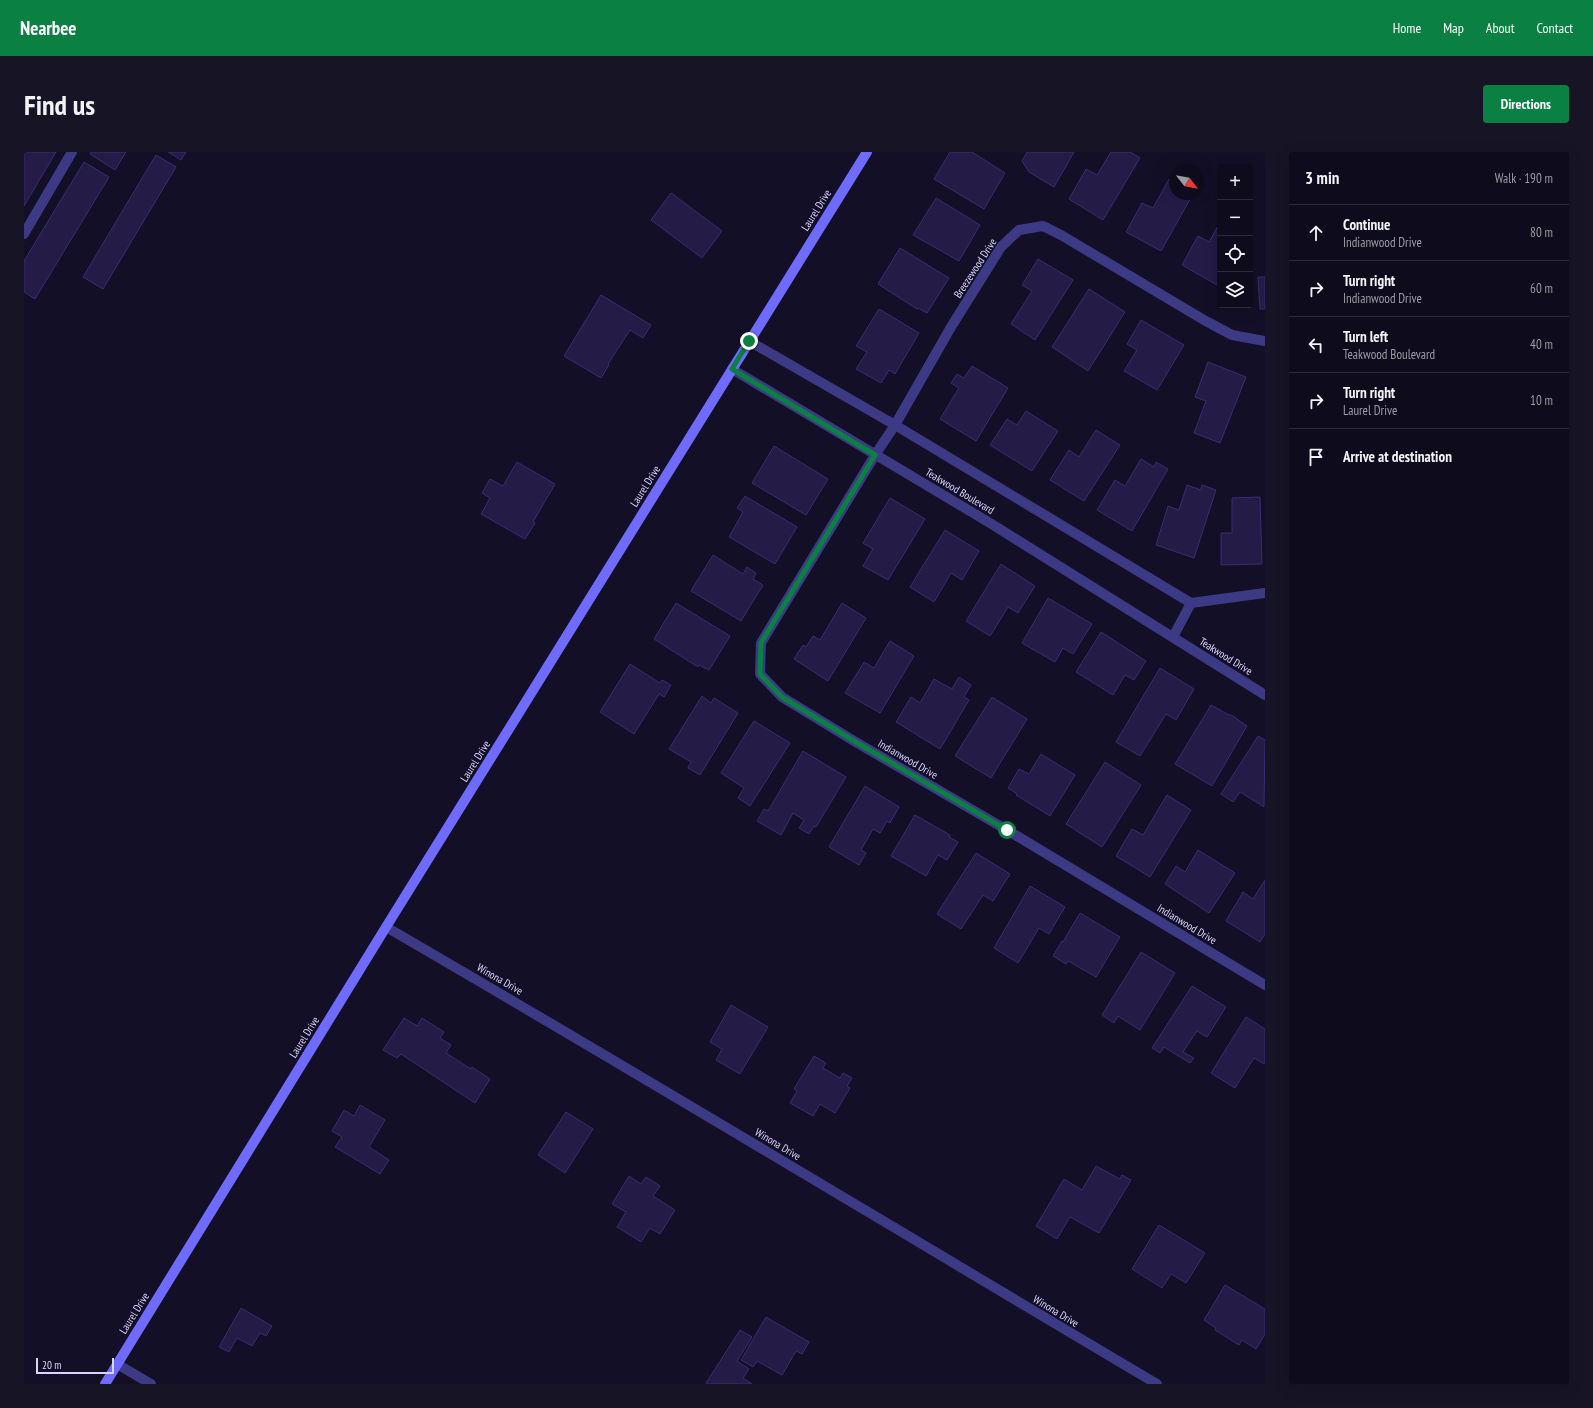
<!DOCTYPE html>
<html lang="en">
<head>
<meta charset="utf-8">
<style>
  body { margin:0; font-family:"PT Sans Narrow",sans-serif; background:#171425; color:#f1f3f6 }
  .controls { position:absolute; right:12px; top:12px; display:grid; overflow:hidden; border-radius:4px; box-shadow:0 4px 16px #0002 }
  .controls button { width:36px; height:36px; display:grid; place-items:center; padding:0; border:0; border-bottom:1px solid #2e2b3b; background:#0e0b1c; color:#f1f3f6; font:20px sans-serif }
  .compass { position:absolute; left:1145px; top:12px; width:36px; height:36px; border-radius:50%; background:#0e0b1c; box-shadow:0 4px 16px #0002; rotate:121deg }
  .scale { position:absolute; left:12px; bottom:10px; width:78px; box-sizing:border-box; padding-left:4px; border:2px solid #d9d4ff; border-top:0; font-size:11px; line-height:14px; white-space:nowrap; color:#d9d4ff; -webkit-text-stroke:3px #130f26; paint-order:stroke }
  .stop { position:absolute; width:12px; height:12px; margin:-9px; border:3px solid #0b8043; border-radius:50%; background:#fff }
  .stop.end { background:#0b8043; border-color:#fff; box-shadow:0 1px 4px #0008 }
  .list { margin:0; padding:0; list-style:none }
  h2 { display:flex; justify-content:space-between; align-items:center; height:52px; margin:0; padding:0 16px; font-size:17px }
  h2 small { font-size:13px; font-weight:400; color:#9b9ba3 }
  .list li { display:grid; grid-template-columns:26px 1fr auto; gap:12px; align-items:center; box-sizing:border-box; height:56px; padding:0 16px; border-top:1px solid #2e2b3b }
  .list b { display:block; font-size:15px; white-space:nowrap }
  .list p { margin:0; font-size:13px; white-space:nowrap; color:#9b9ba3 }
  .list em { font-size:13px; font-style:normal; color:#9b9ba3 }
  .icon { flex:none; width:22px; height:22px; fill:none; stroke:currentColor; stroke-width:2; stroke-linecap:round; stroke-linejoin:round }
  .map { position:relative; flex:none; width:1241px; height:1232px; overflow:hidden; border-radius:4px }
  header { display:flex; align-items:center; gap:24px; box-sizing:border-box; height:56px; padding:0 20px; background:#0b8043; color:#fff }
  header strong { font-size:19px }
  nav { display:flex; gap:22px; margin-inline-start:auto; font-size:14px }
  .intro { display:flex; align-items:center; justify-content:space-between; box-sizing:border-box; height:96px; padding:0 24px }
  h1 { margin:0; font-size:28px }
  .button { padding:10px 18px; border-radius:4px; background:#0b8043; color:#fff; font-size:14px; font-weight:700 }
  main { display:flex; gap:24px; padding:0 24px }
  aside { flex:1; background:#0e0b1c; border-radius:4px; box-shadow:0 4px 16px #0002 }
  .map>svg:first-child { display:block }
  .building { fill:#241b47; stroke:#3b2d73 }
  .lines { fill:none; stroke-linecap:round; stroke-linejoin:round }
  .lane { stroke:#3d3a85; stroke-width:10 }
  .street { stroke:#3d3a85; stroke-width:10 }
  .secondary { stroke:#6f6bff; stroke-width:10 }
  .route { stroke:#0b8043; stroke-width:5 }
  .labels { text-anchor:middle; stroke-width:3; stroke-linejoin:round; paint-order:stroke }
  .street-label { font-size:11px; fill:#d9d4ff; stroke:#130f26 }
</style>
</head>
<body>
<header>
<strong>Nearbee</strong>
<nav><a>Home</a><a>Map</a><a>About</a><a>Contact</a></nav>
</header>
<div class="intro"><h1>Find us</h1><a class="button">Directions</a></div>
<main>
<div class="map">
<svg width="1241" height="1232" viewBox="0 0 1241 1232">
  <rect width="100%" height="100%" fill="#130f26"/>
  <!-- building -->
  <path class="building" d="M0,0H32L0,54Z
    M67,0H102L91,18L66,2Z
    M144,0H162L157,8Z
    M926,0H948L981,21L960,57L910,27Z
    M1003,0H1050L1030,35L1005,20L998,9Z
    M1087,0H1106L1116,6L1079,68L1045,47L1062,17L1073,23Z
    M132,3L152,15L79,137L59,125Z
    M60,10L85,25L11,147L0,140V109Z
    M1145,27L1151,31V42H1169L1137,99L1102,80L1118,51L1129,56Z
    M647,41L698,79L678,106L627,68Z
    M912,46L956,73L935,109L889,83Z
    M1196,70V128L1193,133L1158,113L1174,84L1185,90Z
    M876,96L925,126L903,161L894,156L893,157L854,132Z
    M1014,107L1049,128L1011,188L987,172L1008,139L998,133Z
    M1234,125H1241V157H1236Z
    M1065,137L1101,160L1064,219L1028,195Z
    M577,143L627,173L619,186L606,178L584,212L585,213L577,226L540,204Z
    M855,157L895,181L871,222L865,218L857,231L832,217L843,200L832,194Z
    M1117,168L1160,193L1133,238L1100,219L1113,198L1103,192Z
    M1184,210L1222,225L1196,291L1170,281L1182,249L1171,245Z
    M948,214L984,236L952,289L916,267L935,236L927,231L933,222L940,226Z
    M1002,259L1034,279L1008,319L966,293L983,267L993,273Z
    M1072,278L1096,293L1060,349L1026,328L1045,298L1055,305Z
    M750,294L804,327L782,363L728,331Z
    M1117,307L1130,315L1132,310L1144,317L1108,379L1073,358L1091,328L1101,334Z
    M493,310L531,332L509,370L511,371L501,387L457,362L466,346L458,341L466,327L479,334Z
    M1163,333L1177,338L1178,333L1192,338L1170,406L1132,393L1144,354L1155,358Z
    M721,344L773,375L751,412L705,385L719,360L713,356Z
    M1236,345L1238,412L1197,413V381H1208V346Z
    M866,346L901,367L864,428L839,414L849,397L839,391Z
    M921,378L955,399L938,428L927,421L910,450L886,435Z
    M689,403L719,422L723,415L732,421L729,427L739,433L717,469L667,439Z
    M977,412L1011,434L994,461L984,455L966,484L942,469Z
    M1024,446L1068,472L1049,502L1039,496L1031,510L998,491Z
    M652,451L706,484L685,518L675,513L674,515L630,487Z
    M818,451L842,466L804,529L770,507L779,493L782,495L789,484L796,488Z
    M1077,480L1122,509L1110,528L1101,523L1089,543L1052,520Z
    M866,489L890,504L856,561L821,541L840,510L850,516Z
    M606,512L636,531L638,528L647,533L640,545L635,542L610,582L576,560Z
    M1136,516L1170,537L1152,568L1142,562L1116,604L1092,590Z
    M935,525L947,533L940,545L945,548L916,597L872,570L887,545L896,551L910,527L928,537Z
    M678,544L687,551L690,546L714,561L676,623L664,616L667,610L645,597Z
    M968,545L1003,567L967,626L931,604Z
    M1187,553L1203,562L1209,564L1223,574L1188,634L1151,612Z
    M730,569L766,591L726,654L714,646L720,636L697,621Z
    M1234,584L1241,588L1240,655L1216,640L1209,650L1197,642Z
    M779,599L822,625L792,675L790,674L785,682L775,676L780,668L769,661L757,683L733,669L740,657L744,659Z
    M1017,602L1051,623L1026,664L992,643L993,642L984,636L995,617L1005,622Z
    M1081,610L1117,633L1078,695L1042,672Z
    M841,634L875,655L866,671L863,669L856,681L849,677L837,698L842,701L835,713L805,695Z
    M1143,643L1167,658L1126,725L1092,704L1108,677L1119,683Z
    M891,663L926,683L925,685L934,690L923,708L914,703L902,724L867,704Z
    M1174,698L1211,721L1185,761L1141,732L1152,714L1161,720Z
    M952,701L986,722L969,749L959,743L937,777L913,762Z
    M1241,728V782L1236,790L1202,769L1219,740L1229,747Z
    M1006,734L1041,755L1025,782L1015,776L994,811L970,796Z
    M1056,761L1096,785L1072,825L1044,809L1042,812L1029,804L1038,789L1039,790Z
    M1117,800L1151,821L1116,878L1094,864L1090,871L1078,863Z
    M1168,834L1202,855L1183,885L1173,879L1159,900L1170,906L1166,911L1140,895L1136,901L1128,896Z
    M707,853L744,875L716,922L692,908L698,897L686,890Z
    M1222,865L1241,877V910L1240,912L1230,906L1211,936L1187,921Z
    M380,866L393,874L398,866L420,880L416,886L427,893L422,901L447,917L448,915L466,927L451,951L377,902L373,906L359,898Z
    M790,904L802,911L799,916L816,926L819,921L828,926L823,934L826,936L811,961L796,952L789,964L766,951L773,939L770,937Z
    M336,953L361,968L345,995L365,1008L356,1022L311,995L318,985L308,979L320,958L330,964Z
    M542,960L569,977L541,1021L514,1003Z
    M1072,1014L1096,1027L1098,1023L1107,1028L1075,1081L1046,1065L1033,1087L1012,1074L1040,1027L1058,1038Z
    M605,1024L617,1032L622,1025L636,1034L629,1044L651,1058L636,1082L626,1076L617,1090L593,1075L602,1060L588,1052Z
    M1135,1073L1181,1101L1162,1131L1147,1122L1138,1136L1108,1117Z
    M1201,1133L1241,1157V1182L1232,1197L1218,1188L1215,1193L1191,1178L1192,1176L1180,1168Z
    M217,1156L248,1174L242,1184L236,1181L228,1194L213,1186L205,1200L195,1195Z
    M742,1165L785,1190L778,1202L772,1199L758,1223L733,1209L729,1215L717,1208Z
    M716,1178L728,1185L713,1209L725,1217L719,1226L728,1232H683L682,1231Z"/>
  <g class="lines">
    <!-- lane -->
    <path class="lane" d="M0,82L48,0"/>
    <!-- street -->
    <path class="street" d="M725,189L871,273L1167,451
      M1241,189L1208,183L1180,168L1037,83L1019,74L995,78L977,95L927,175L871,273L851,303L737,491L736,522L758,545L830,589L983,678L1241,833
      M708,217L966,371L1241,543
      M1149,485L1167,451L1241,441
      M362,775C621,925 876,1080 1133,1232
      M93,1212L127,1232"/>
    <!-- secondary -->
    <path class="secondary" d="M81,1232L362,775L843,0"/>
  </g>
  <g class="lines">
    <!-- route -->
    <path class="route" d="M725,189L708,217L851,303L737,491L736,522L758,545L830,589L983,678"/>
  </g>
  <g class="labels">
    <!-- street labels -->
    <g class="street-label">
      <text transform="translate(792 58) rotate(-58)" y="4">Laurel Drive</text>
      <text transform="translate(951 116) rotate(-57)" y="4">Breezewood Drive</text>
      <text transform="translate(621 334) rotate(-58)" y="4">Laurel Drive</text>
      <text transform="translate(936 339) rotate(31)" y="4">Teakwood Boulevard</text>
      <text transform="translate(1202 504) rotate(32)" y="4">Teakwood Drive</text>
      <text transform="translate(884 607) rotate(30)" y="4">Indianwood Drive</text>
      <text transform="translate(451 609) rotate(-58)" y="4">Laurel Drive</text>
      <text transform="translate(1163 772) rotate(31)" y="4">Indianwood Drive</text>
      <text transform="translate(476 827) rotate(30)" y="4">Winona Drive</text>
      <text transform="translate(280 885) rotate(-58)" y="4">Laurel Drive</text>
      <text transform="translate(754 992) rotate(31)" y="4">Winona Drive</text>
      <text transform="translate(1032 1159) rotate(31)" y="4">Winona Drive</text>
      <text transform="translate(110 1161) rotate(-58)" y="4">Laurel Drive</text>
    </g>
  </g>
</svg>
<div class="controls">
<button>+</button>
<button>−</button>
<button><svg class="icon" aria-label="locate" viewBox="0 0 24 24"><circle cx="12" cy="12" r="6"/><path d="M12 2v4M12 18v4M2 12h4M18 12h4"/></svg></button>
<button><svg class="icon" aria-label="layers" viewBox="0 0 24 24"><path d="M12 4l9 5-9 5-9-5zM3 14l9 5 9-5"/></svg></button>
</div>
<svg class="compass" viewBox="-18 -18 36 36"><path d="M0-13l5 13h-10z" fill="#e53935"/><path d="M0 13l5-13h-10z" fill="#9b9ba3"/></svg>
<div class="scale">20 m</div>
<div class="stop" style="left:983px;top:678px"></div>
<div class="stop end" style="left:725px;top:189px"></div>
</div>
<aside>
<h2>3 min<small>Walk · 190 m</small></h2>
<ul class="list">
<li><svg class="icon" aria-label="ahead" viewBox="0 0 24 24"><path d="M12 20V5M6 11l6-6 6 6"/></svg><div><b>Continue</b><p>Indianwood Drive</p></div><em>80 m</em></li>
<li><svg class="icon" aria-label="right" viewBox="0 0 24 24"><path d="M7 20v-9h11M14 6l5 5-5 5"/></svg><div><b>Turn right</b><p>Indianwood Drive</p></div><em>60 m</em></li>
<li><svg class="icon" aria-label="left" viewBox="0 0 24 24"><path d="M17 20v-9H6M10 6l-5 5 5 5"/></svg><div><b>Turn left</b><p>Teakwood Boulevard</p></div><em>40 m</em></li>
<li><svg class="icon" aria-label="right" viewBox="0 0 24 24"><path d="M7 20v-9h11M14 6l5 5-5 5"/></svg><div><b>Turn right</b><p>Laurel Drive</p></div><em>10 m</em></li>
<li><svg class="icon" aria-label="arrive" viewBox="0 0 24 24"><path d="M6 21V4h12l-3 4 3 4H6"/></svg><div><b>Arrive at destination</b></div></li>
</ul>
</aside>
</main>
</body>
</html>
